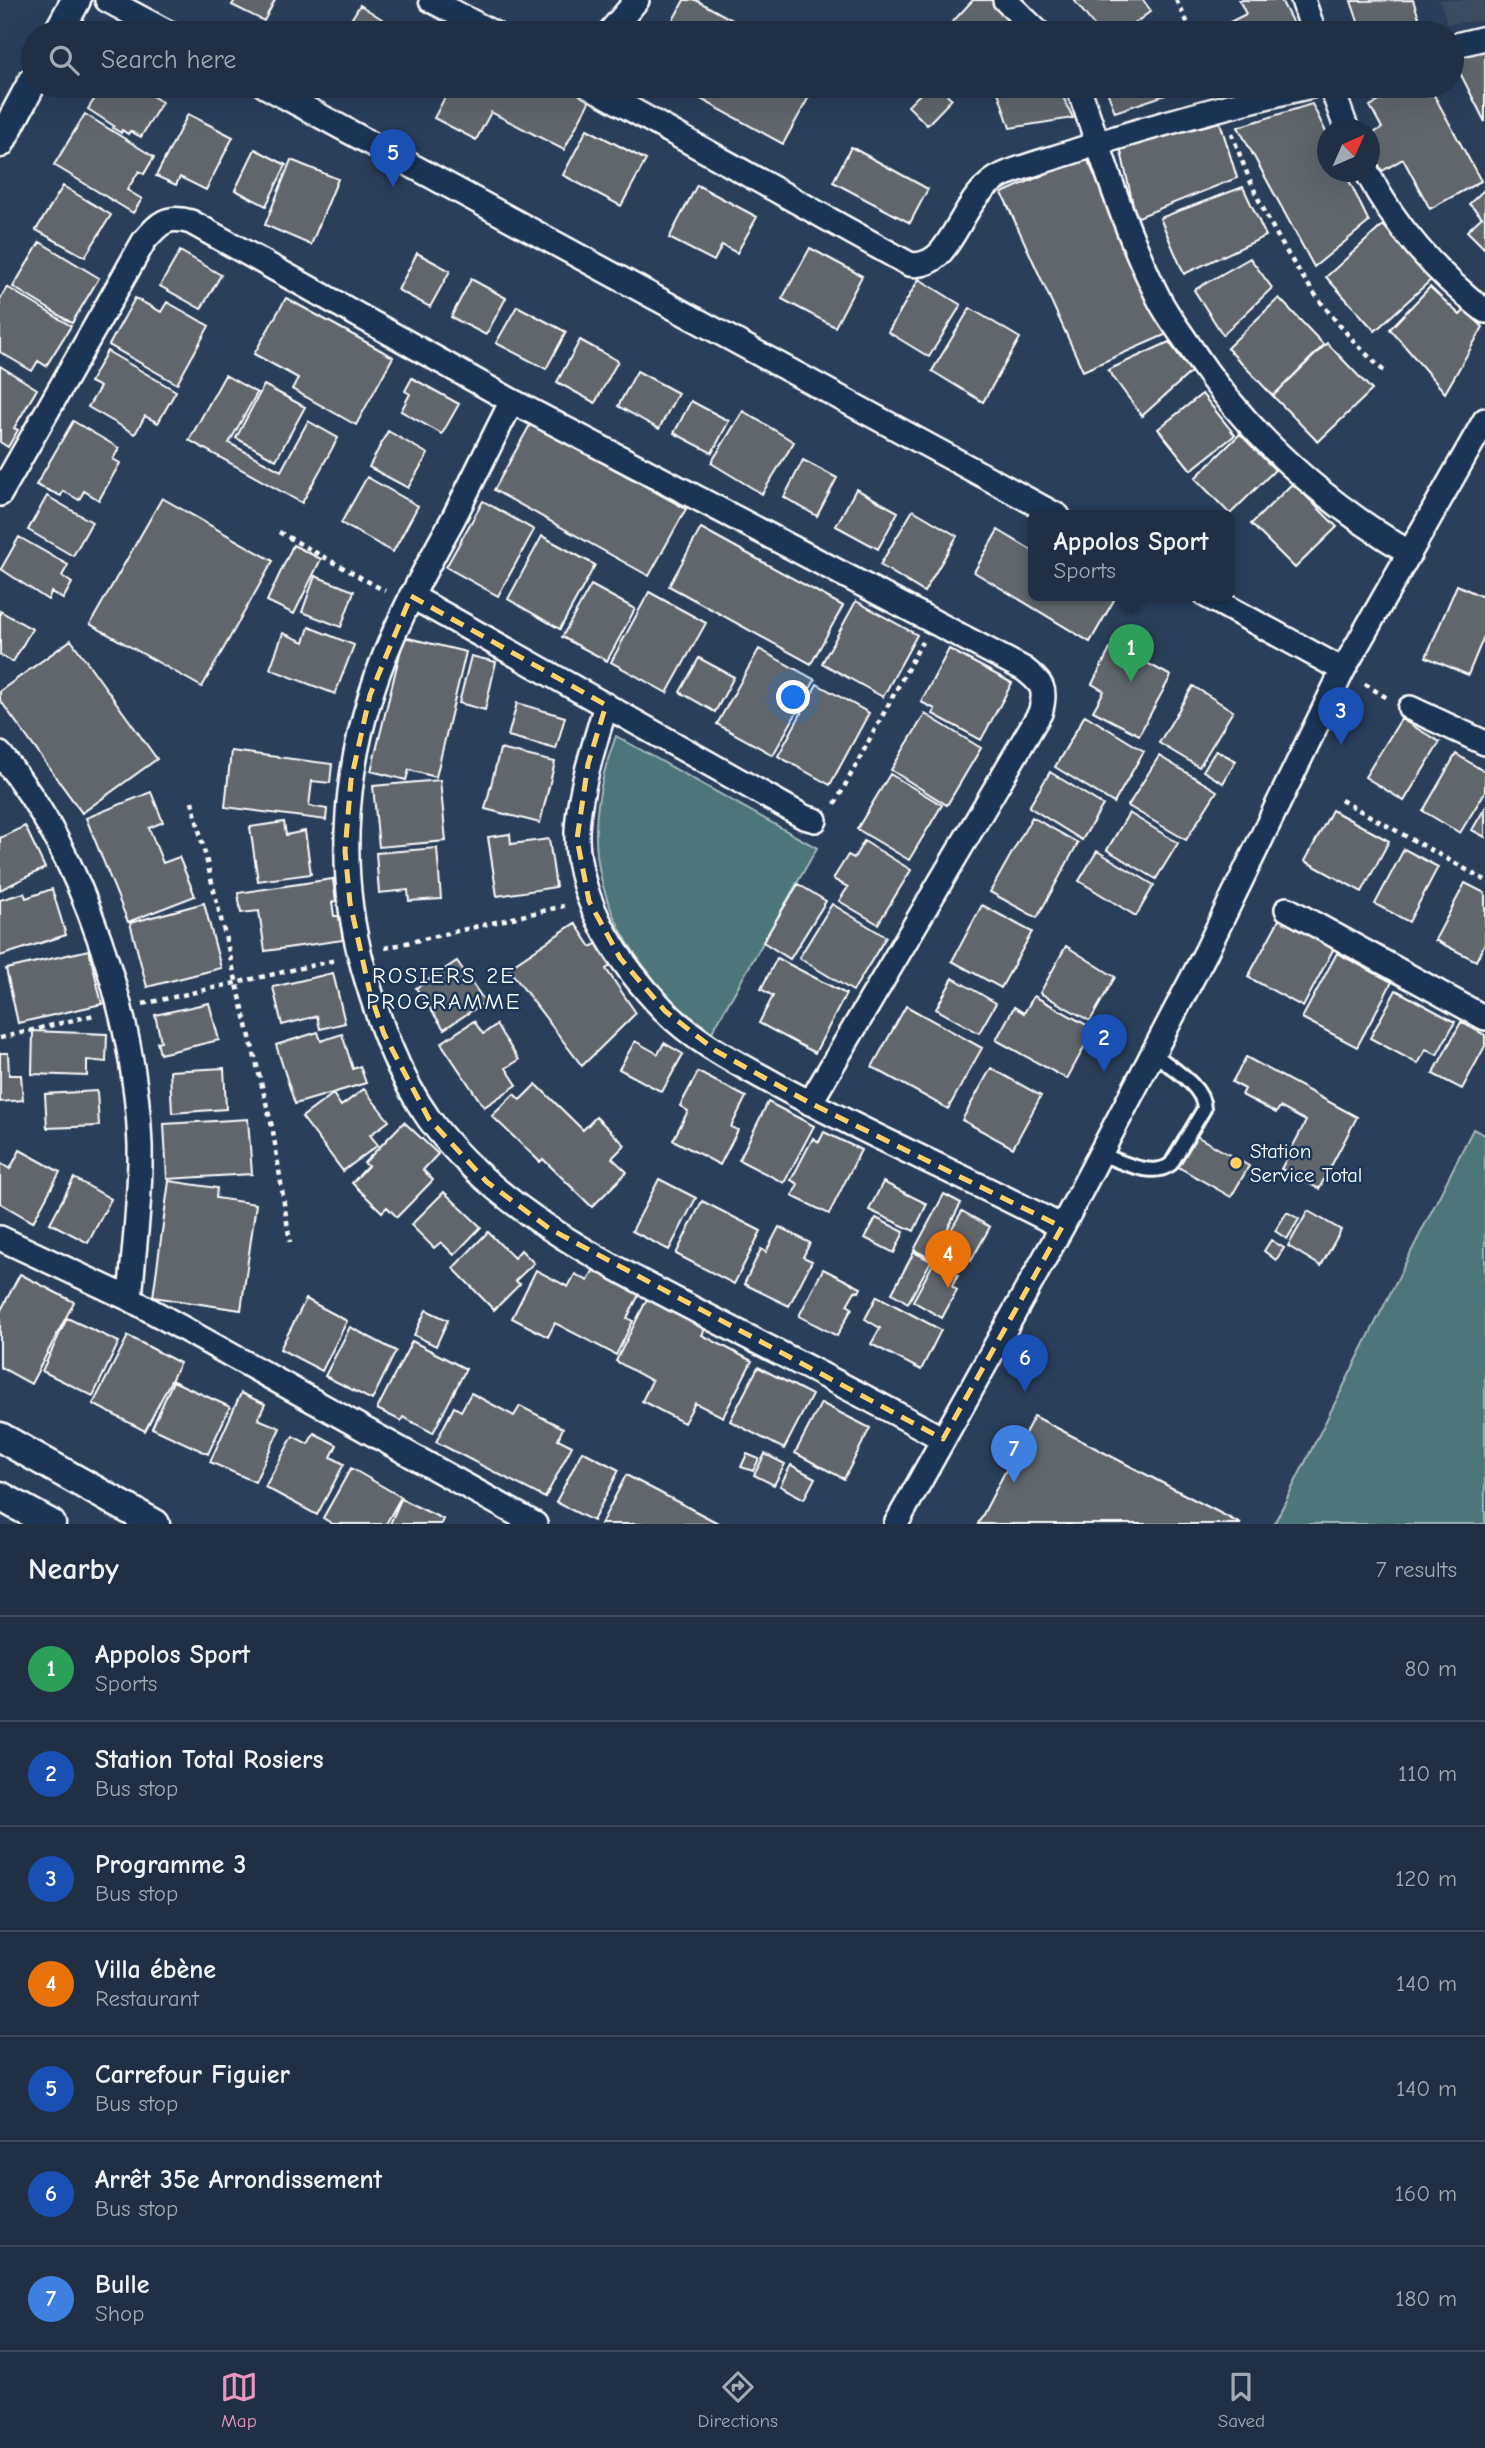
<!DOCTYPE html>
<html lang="en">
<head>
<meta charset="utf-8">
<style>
  body { margin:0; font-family:"Comic Neue",sans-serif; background:#2d3b4f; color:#f1f3f6 }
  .compass { position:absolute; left:1317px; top:119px; width:63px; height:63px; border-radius:50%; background:#202f44; box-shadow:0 7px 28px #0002; rotate:45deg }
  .you { position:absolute; left:794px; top:698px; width:24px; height:24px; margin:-18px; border:5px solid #fff; border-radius:50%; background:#1a73e8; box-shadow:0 0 0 10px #1a73e833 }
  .badge { display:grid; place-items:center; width:46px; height:46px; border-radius:50%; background:#e797bd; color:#fff; font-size:23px; font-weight:700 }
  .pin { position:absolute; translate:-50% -58px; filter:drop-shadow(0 2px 4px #0008) }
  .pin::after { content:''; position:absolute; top:37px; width:24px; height:21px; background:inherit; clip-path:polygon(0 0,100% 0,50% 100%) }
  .popup { position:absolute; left:1028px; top:510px; width:206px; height:91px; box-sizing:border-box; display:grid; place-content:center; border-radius:10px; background:#202f44; filter:drop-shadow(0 2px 5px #0005); font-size:23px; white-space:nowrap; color:#a2a9b2 }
  .popup b { font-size:26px; color:#f1f3f6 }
  .popup::after { content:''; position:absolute; left:50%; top:100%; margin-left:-14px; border:14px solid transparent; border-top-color:#202f44 }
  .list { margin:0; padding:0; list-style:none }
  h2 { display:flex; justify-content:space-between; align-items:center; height:91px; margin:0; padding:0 28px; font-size:30px }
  h2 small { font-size:23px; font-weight:400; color:#a2a9b2 }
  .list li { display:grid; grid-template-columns:46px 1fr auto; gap:21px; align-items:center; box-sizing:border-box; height:105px; padding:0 28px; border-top:2px solid #3d4a5d }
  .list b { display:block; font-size:26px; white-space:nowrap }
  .list p { margin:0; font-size:23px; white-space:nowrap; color:#a2a9b2 }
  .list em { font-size:23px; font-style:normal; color:#a2a9b2 }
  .icon { flex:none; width:38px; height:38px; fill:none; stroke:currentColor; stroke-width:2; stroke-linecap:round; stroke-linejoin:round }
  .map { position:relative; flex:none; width:1485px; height:1524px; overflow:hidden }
  .search { position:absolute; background:#202f44; box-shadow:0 7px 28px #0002; left:21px; right:21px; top:21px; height:77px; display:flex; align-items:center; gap:18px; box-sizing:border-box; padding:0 24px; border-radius:38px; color:#a2a9b2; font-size:26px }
  .sheet { height:826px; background:#202f44 }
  nav { display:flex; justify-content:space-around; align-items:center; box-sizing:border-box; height:98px; border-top:2px solid #3d4a5d; background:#202f44; font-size:19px; color:#a2a9b2 }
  nav a { display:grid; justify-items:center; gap:4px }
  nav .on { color:#e797bd }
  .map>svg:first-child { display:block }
  .built { fill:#3b4b60 }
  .green { fill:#4e767a; stroke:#a6babc; stroke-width:2 }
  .building { fill:#61666c; stroke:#fff; stroke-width:2 }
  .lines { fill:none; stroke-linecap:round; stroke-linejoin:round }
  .service-casing { stroke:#fff; stroke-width:18 }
  .minor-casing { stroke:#fff; stroke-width:28 }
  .tertiary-casing { stroke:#fff; stroke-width:33 }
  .path { stroke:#fff; stroke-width:4.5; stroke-dasharray:5 5; stroke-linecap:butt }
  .service { stroke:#1d3557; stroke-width:12 }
  .minor { stroke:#1d3557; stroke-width:23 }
  .tertiary { stroke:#1d3557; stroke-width:28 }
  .marked { fill:none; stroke:#ffd166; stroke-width:5; stroke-dasharray:14 9; stroke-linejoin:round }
  .poi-dot { fill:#ffd166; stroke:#1d3557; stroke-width:2.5 }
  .labels { text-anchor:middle; stroke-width:5; stroke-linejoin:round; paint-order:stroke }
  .poi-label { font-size:21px; fill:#fff; stroke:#1d3557; text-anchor:start }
  .neighbourhood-label { font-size:23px; letter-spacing:2px; fill:#fff; stroke:#1d3557 }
</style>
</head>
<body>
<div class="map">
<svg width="1485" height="1524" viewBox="0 0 1485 1524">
  <rect width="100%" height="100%" fill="#2b3f5b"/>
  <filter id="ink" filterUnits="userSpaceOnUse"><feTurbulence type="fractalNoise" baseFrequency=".0143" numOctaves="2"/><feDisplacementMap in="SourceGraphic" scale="14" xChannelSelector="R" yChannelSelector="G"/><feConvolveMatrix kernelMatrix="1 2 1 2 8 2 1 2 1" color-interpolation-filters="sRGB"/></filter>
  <g filter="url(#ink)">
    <!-- built -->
    <path class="built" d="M1440,0H1485V20L1447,24Z"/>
    <!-- green -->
    <path class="green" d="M616,736L817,848L712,1032C699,1022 685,1013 673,1003C662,994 655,980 646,969C589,895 583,822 616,736Z
      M1473,1129L1485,1135V1524H1274Z"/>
    <!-- building -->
    <path class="building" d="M235,0H275L264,21L232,5Z
      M684,0H696L756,33H666Z
      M973,0H993L1029,33H942Z
      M1074,0H1143L1151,11L1122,33H1100Z
      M1239,0H1281L1298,33H1226L1222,26L1246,14Z
      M1413,0L1420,21L1383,33H1362L1351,1Z
      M360,5L385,21L378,33H343Z
      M1485,44V122L1452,57Z
      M103,86H135L162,102L141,137L130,131L128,134L122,130L121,133L113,128L114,126L88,109Z
      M451,86H568L591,98L564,150L491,112L476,140L434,118Z
      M677,86H815L783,144Z
      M928,86H938L952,99L927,125L908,106Z
      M996,86H1058L1073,118L1010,128Z
      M1105,86H1179L1180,90L1115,112Z
      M1407,86H1429L1481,181L1430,209L1403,159L1382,171L1370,148V135L1382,128L1370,106Z
      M1312,104L1328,136V172H1345L1369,222L1314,267L1238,127Z
      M85,114L154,157L144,174L139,171L127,190L142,199L133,213L54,165Z
      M188,114L233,137L206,190L180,177L176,185L156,176Z
      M1220,122L1237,178L1136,218L1120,147Z
      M587,129L646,160L621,206L563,175Z
      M851,147L928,189L910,223L833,182Z
      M255,149L286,165L266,206L235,190Z
      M1086,156L1167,334L1083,371L1002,193Z
      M291,160L338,179L311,245L265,225Z
      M697,185L757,217L737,253L722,245L714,261L669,238Z
      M63,186L111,215L85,257L36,230Z
      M1243,187L1266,236L1184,274L1160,218Z
      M1485,189V249L1467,231L1482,217L1469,204Z
      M1383,225L1432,279L1375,331L1326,277Z
      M40,242L99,278L72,323L13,287Z
      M810,248L862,276L835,327L782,299Z
      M180,251L221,275L201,309L160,286Z
      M417,253L450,271L430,307L398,290Z
      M1250,258L1272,288L1223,335L1194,290Z
      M471,279L506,298L486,335L451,317Z
      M919,279L961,305L929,357L888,332Z
      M7,287L71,326L46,366L38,361L32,371L0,352V299Z
      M1430,287L1460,315L1465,310L1483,327L1445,393L1390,329Z
      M135,298L161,312L167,302L209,326L177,384L109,345Z
      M286,298L393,357L356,425L292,389L298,378L254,354Z
      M1279,298L1324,345L1273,396L1227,348Z
      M517,306L566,332L546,369L496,343Z
      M970,308L1020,338L983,402L932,371Z
      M580,340L618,361L595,403L557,382Z
      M1169,342L1191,372L1142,416L1108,370Z
      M1327,343L1372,390L1318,442L1273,396Z
      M107,351L176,391L158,423L145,416L135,434L88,407L100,387L90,382Z
      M0,366L37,389L14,428L18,430L8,447L0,442Z
      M637,371L678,393L659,429L618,406Z
      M225,375L257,393L229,443L281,471L308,421L338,438L302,503L189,440Z
      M412,378L459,404L442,434L401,411L410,394L405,391Z
      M264,385L305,407L276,460L236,438Z
      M1202,394L1235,435L1191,470L1158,429Z
      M691,401L729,421L712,453L674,433Z
      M743,411L794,442L762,494L711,463Z
      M73,421L119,448L113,459L120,463L99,500L84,491L79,500L63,491L61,496L36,485Z
      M531,423L686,509L649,576L494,490Z
      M388,431L428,454L408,488L369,467Z
      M1240,434L1275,470L1230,514L1195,478Z
      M803,460L837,478L817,516L784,497Z
      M367,477L418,506L393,552L341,523Z
      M1293,483L1337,527L1295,568L1251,524Z
      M856,489L898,512L878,549L836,526Z
      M47,496L92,522L73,556L28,530Z
      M162,498L273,561L202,687L90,624Z
      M483,501L534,530L498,596L446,567Z
      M913,510L957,536L924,592L880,565Z
      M701,528L843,606L811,664L669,586Z
      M998,530L1033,551V596H1107L1114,600L1090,642L974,572Z
      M542,536L595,565L560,629L508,599Z
      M19,537L68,565L62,576L72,583L63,599L51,592L48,600L1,569Z
      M293,545L321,559L294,614L267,601Z
      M315,576L354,591L341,627L302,612Z
      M591,585L635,609L607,661L562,637Z
      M1457,585L1485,598V634L1468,675L1426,657Z
      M649,592L706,623L667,693L611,662Z
      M856,601L917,635L883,697L822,663Z
      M0,611L32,629L13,662L0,655Z
      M309,627L354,645L335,694L270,669L283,633L304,642Z
      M404,637L466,652L436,777L409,770L406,780L371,771Z
      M71,640L157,759L82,813L0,700V691Z
      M759,649L815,680L773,755L717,724Z
      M949,649L1012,683L981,740L933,714L935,709L921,702Z
      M1110,649L1124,657L1127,652L1171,676L1139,735L1093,711L1104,691L1092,684Z
      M471,656L496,662L485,710L459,703Z
      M699,658L734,677L715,712L680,692Z
      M817,684L869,713L830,785L778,756Z
      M1193,686L1233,711L1199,767L1159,743Z
      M517,703L565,717L556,749L508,736Z
      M925,714L981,748L947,805L891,770Z
      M1085,715L1144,751L1114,803L1055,767Z
      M1401,719L1440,742L1404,801L1365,777Z
      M500,749L555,762L540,823L485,809Z
      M1216,750L1236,761L1223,783L1203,771Z
      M231,751L332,764L330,783L312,781L309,806L327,809L326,820L225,807Z
      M1456,754L1485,772V792L1460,833L1423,811Z
      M1159,756L1217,791L1186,840L1128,806Z
      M1050,772L1103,805L1082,840L1029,807Z
      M890,774L942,805L909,860L857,829Z
      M440,780L446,841L379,847L373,786Z
      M151,792L163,822L149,828L163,863L179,857L195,896L128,922L86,818Z
      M1485,808V837L1472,830Z
      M1332,810L1389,841L1362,892L1305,861Z
      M1129,813L1178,843L1156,879L1107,850Z
      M1032,817L1078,843L1037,918L990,892Z
      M284,822L286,835L305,831L311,874L258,881L250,827Z
      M25,826L45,868L0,890V838Z
      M510,834L511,844L549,839L556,887L497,896L488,837Z
      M864,841L911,870L878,924L839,901L848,887L833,879L848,855L854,858Z
      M437,848L441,899L409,901L408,890L379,893L376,853Z
      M1404,849L1438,867L1409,922L1375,904Z
      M1097,851L1154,885L1136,916L1079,881Z
      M333,879L336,901L332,902L334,916H339L343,940L265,951L259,911L241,913L238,893Z
      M1465,883L1485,893V943L1476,961L1435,940Z
      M798,884L826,901L790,959L763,942Z
      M52,889L66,935L0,956V900L24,893L26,898Z
      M204,903L221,968L147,987L130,923Z
      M832,904L886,937L853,991L799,958Z
      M982,905L1032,932L1001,988L952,961Z
      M1281,916L1335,946L1303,1007L1248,977Z
      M575,923L591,947L601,941L616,962L606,969L636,1013L582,1066L508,968Z
      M1066,946L1115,977L1090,1021L1040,993Z
      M89,950L102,1004L18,1023L6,969Z
      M1337,953L1392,982L1357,1047L1302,1018Z
      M777,958L846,994L815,1053L759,1023L773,996L761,989Z
      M457,961L485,1002L444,1029L416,988Z
      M333,973L345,1023L320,1029L317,1016L282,1025L273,987Z
      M953,978L996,1003L979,1033L936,1009Z
      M1396,990L1455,1022L1437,1055L1426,1049L1418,1064L1370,1038Z
      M1034,996L1094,1029L1067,1079L996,1040L1014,1007L1024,1013Z
      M209,1003L219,1040L160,1054L157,1042L161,1041L155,1015Z
      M906,1006L982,1048L948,1109L872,1067Z
      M474,1021L483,1034L496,1025L519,1060L506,1068L517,1085L484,1107L441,1043Z
      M1461,1022L1485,1035V1046L1462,1089L1433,1074Z
      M33,1031L107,1034L106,1062L87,1060V1076L32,1074Z
      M318,1032L321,1041L342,1034L353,1069L360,1066L366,1083L295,1104L276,1045Z
      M635,1041L658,1054L664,1043L683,1054L662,1092L619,1069Z
      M0,1053H8L9,1075H21L23,1100L0,1102Z
      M1246,1057L1357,1117L1319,1189L1281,1169L1306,1121L1280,1107L1276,1113L1242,1095L1245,1089L1232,1082Z
      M224,1068L226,1109L172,1113L170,1071Z
      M991,1068L1041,1096L1013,1148L962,1120Z
      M698,1072L746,1097L731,1127L738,1130L720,1165L673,1140L688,1111L680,1106Z
      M536,1084L583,1130L596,1117L625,1145L612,1158L627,1172L592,1207L543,1159L540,1162L492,1116L514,1094L520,1100Z
      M364,1089L389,1121L370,1135L378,1145L343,1171L302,1117L333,1094L341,1106Z
      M97,1091L99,1126L47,1128L45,1094Z
      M768,1102L814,1126L784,1183L739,1160Z
      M248,1119L252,1174L167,1179L164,1124Z
      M404,1122L438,1154L423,1170L433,1180L397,1217L387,1207L382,1212L352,1183L368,1166L364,1163Z
      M1184,1129L1249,1166L1231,1197L1166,1160Z
      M824,1132L861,1150L829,1214L792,1196L798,1184L791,1180L813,1138L819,1142Z
      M20,1150L60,1172L33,1222L0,1203V1163L10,1169Z
      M74,1178L111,1199L88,1243L50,1223Z
      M659,1179L696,1198L669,1250L632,1231Z
      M169,1181L217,1188L216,1198L256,1204L241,1310L153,1297Z
      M883,1182L927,1204L914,1231L869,1210Z
      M444,1192L481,1227L454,1255L441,1242L434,1248L411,1225Z
      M944,1194L961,1203L932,1259L914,1250Z
      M702,1201L761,1231L734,1284L676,1254Z
      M962,1211L990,1227L971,1261L942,1245Z
      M1308,1211L1341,1230L1321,1266L1288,1246Z
      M1287,1212L1299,1219L1287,1239L1275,1231Z
      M876,1218L904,1232L894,1253L865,1238Z
      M779,1227L810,1243L803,1257L812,1261L789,1306L744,1284L761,1249L766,1252Z
      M488,1232L514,1258L521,1250L534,1263L515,1281L520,1284L494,1310L453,1268Z
      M1271,1240L1284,1248L1276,1260L1264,1251Z
      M914,1252L931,1261L908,1303L892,1293Z
      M934,1262L958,1275L952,1286L957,1290L942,1318L913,1301Z
      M597,1263L643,1287L627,1318L633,1321L616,1355L555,1323L548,1337L512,1318L536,1270L568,1287L575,1274L588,1281Z
      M823,1269L861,1288L859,1292L855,1291L847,1305L852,1308L837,1336L799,1316Z
      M20,1274L74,1302L31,1384L0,1367V1312Z
      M650,1293L708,1323L702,1335L752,1361L723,1417L695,1403L684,1423L642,1401L652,1381L616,1361Z
      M877,1296L941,1330L921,1370L871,1344L880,1328L865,1319Z
      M306,1299L347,1321L322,1371L280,1349Z
      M426,1310L448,1320L436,1346L414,1335Z
      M67,1318L119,1342L93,1396L42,1371Z
      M350,1327L396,1351L372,1400L325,1376Z
      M128,1336L180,1363L145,1431L93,1404Z
      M412,1341L466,1369L433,1433L403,1417L401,1421L377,1409Z
      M758,1367L812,1395L784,1449L730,1421Z
      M173,1381L230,1407L208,1454L152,1428Z
      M241,1393L265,1404L258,1419L280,1428L255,1482L210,1462Z
      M471,1393L514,1416L520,1406L563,1428L558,1439L572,1446L545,1498L436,1442L454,1407L461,1411Z
      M821,1403L870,1428L844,1479L795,1453Z
      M1034,1416L1241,1524H978Z
      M314,1433L337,1445L331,1457L344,1464L317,1515L265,1487L293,1436L308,1444Z
      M582,1451L619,1470L593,1521L556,1502Z
      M747,1454L759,1459L753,1471L741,1467Z
      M765,1454L785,1464L774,1485L754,1475Z
      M791,1465L815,1478L804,1499L780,1486Z
      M351,1468L401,1497L386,1524H333L323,1518Z
      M626,1475L720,1524H601Z
      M401,1499L443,1519L441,1524H390Z"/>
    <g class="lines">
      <!-- service casing -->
      <g class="service-casing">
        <path id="service" d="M1100,1154C1121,1161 1152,1179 1171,1164L1204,1109C1204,1086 1170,1067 1153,1053"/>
      </g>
      <!-- minor casing -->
      <g class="minor-casing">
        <path id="minor" d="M107,0L169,33
          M431,0L493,33
          M1005,0L1039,33
          M1303,0L1314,33
          M609,33L637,0
          M1452,46L1485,38
          M265,86L1058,516
          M589,86L909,264C954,273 957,195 1003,175C1024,166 1047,160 1069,153C1149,126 1230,105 1311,86
          M1078,86C1103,158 1125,231 1159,299C1167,315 1178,329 1188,344C1244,431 1322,501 1410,553
          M1331,86L1347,130
          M1367,172C1394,226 1437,274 1485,311
          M512,401C492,440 473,480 453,519C422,576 390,632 371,694C343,783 338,877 363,967C378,1019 397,1074 429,1119C498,1212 609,1265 709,1317C787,1357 866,1396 943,1439
          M0,494L144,241C159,223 167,215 191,222L512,401L1024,669C1043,684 1047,689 1040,713L810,1103
          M411,596L804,817L815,820
          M1207,596L1343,670
          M606,705C595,742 576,800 577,839C579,904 620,965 664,1010C694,1041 735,1062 773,1083C867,1135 967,1177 1062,1227
          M1410,708L1485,743
          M0,754C82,852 136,1018 140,1145C141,1196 134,1248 130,1299
          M1287,909L1485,1018
          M0,1238L130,1299L535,1524
          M896,1524L1062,1227L1206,952L1343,670L1485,420"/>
      </g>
      <!-- tertiary casing -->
      <g class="tertiary-casing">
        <path id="tertiary" d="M58,33L76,0
          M0,143L33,81
          M0,1437L155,1524
          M0,1496L51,1524"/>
      </g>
      <!-- path -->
      <path class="path" d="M1176,0L1193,33
        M1232,133C1263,225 1313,306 1385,372
        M279,532L385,591
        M1365,684L1387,698
        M1341,800L1485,880
        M192,801L273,1131L290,1242
        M835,804L922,642
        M385,948L564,906
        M143,1004L336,960
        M0,1038L94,1015"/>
      <!-- service -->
      <use href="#service" class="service"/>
      <!-- minor -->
      <use href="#minor" class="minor"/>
      <!-- tertiary -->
      <use href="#tertiary" class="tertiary"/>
    </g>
  </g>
  <!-- marked area -->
  <path class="marked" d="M411,596L606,705L588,764L577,839L589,901L620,958L665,1011L716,1051L810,1103L1062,1227L943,1439L550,1229L487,1182L429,1119L384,1034L370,993L350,903L345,851L351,780L370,695Z"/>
  <!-- markers -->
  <circle class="poi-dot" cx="1236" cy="1163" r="7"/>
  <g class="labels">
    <!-- poi labels -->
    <g class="poi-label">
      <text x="1250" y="1158">Station<tspan x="1250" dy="24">Service Total</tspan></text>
    </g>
    <!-- neighbourhood labels -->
    <g class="neighbourhood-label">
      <text x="444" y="983">ROSIERS 2E<tspan x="444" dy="26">PROGRAMME</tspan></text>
    </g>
  </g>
</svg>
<svg class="compass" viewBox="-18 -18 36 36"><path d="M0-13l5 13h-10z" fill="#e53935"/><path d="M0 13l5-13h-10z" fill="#a2a9b2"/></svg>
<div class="you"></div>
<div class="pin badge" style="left:1131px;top:682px;background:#2e9e5b">1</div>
<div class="popup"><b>Appolos Sport</b>Sports</div>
<div class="pin badge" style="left:1104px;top:1072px;background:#1a4fb4">2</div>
<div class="pin badge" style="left:1341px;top:745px;background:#1a4fb4">3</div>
<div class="pin badge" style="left:948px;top:1288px;background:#e8710a">4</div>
<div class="pin badge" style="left:393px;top:187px;background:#1a4fb4">5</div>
<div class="pin badge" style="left:1025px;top:1392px;background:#1a4fb4">6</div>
<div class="pin badge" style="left:1014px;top:1483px;background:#3f7fe0">7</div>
<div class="search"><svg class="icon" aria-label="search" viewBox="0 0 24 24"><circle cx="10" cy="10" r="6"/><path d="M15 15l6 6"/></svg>Search here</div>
</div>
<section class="sheet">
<h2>Nearby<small>7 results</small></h2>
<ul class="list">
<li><span class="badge" style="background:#2e9e5b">1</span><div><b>Appolos Sport</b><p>Sports</p></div><em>80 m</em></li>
<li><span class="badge" style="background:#1a4fb4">2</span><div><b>Station Total Rosiers</b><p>Bus stop</p></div><em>110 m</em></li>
<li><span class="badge" style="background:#1a4fb4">3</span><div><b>Programme 3</b><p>Bus stop</p></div><em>120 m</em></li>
<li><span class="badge" style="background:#e8710a">4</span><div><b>Villa ébène</b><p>Restaurant</p></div><em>140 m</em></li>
<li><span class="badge" style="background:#1a4fb4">5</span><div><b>Carrefour Figuier</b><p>Bus stop</p></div><em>140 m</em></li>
<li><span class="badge" style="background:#1a4fb4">6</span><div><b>Arrêt 35e Arrondissement</b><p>Bus stop</p></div><em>160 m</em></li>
<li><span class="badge" style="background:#3f7fe0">7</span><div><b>Bulle</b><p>Shop</p></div><em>180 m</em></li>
</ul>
</section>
<nav>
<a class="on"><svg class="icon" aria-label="map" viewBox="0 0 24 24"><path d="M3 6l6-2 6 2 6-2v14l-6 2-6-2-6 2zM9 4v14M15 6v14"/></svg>Map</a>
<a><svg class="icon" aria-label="directions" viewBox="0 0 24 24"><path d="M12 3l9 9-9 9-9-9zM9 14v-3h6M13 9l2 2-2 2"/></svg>Directions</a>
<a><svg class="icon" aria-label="saved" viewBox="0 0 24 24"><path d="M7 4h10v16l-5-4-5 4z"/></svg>Saved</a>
</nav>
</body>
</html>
